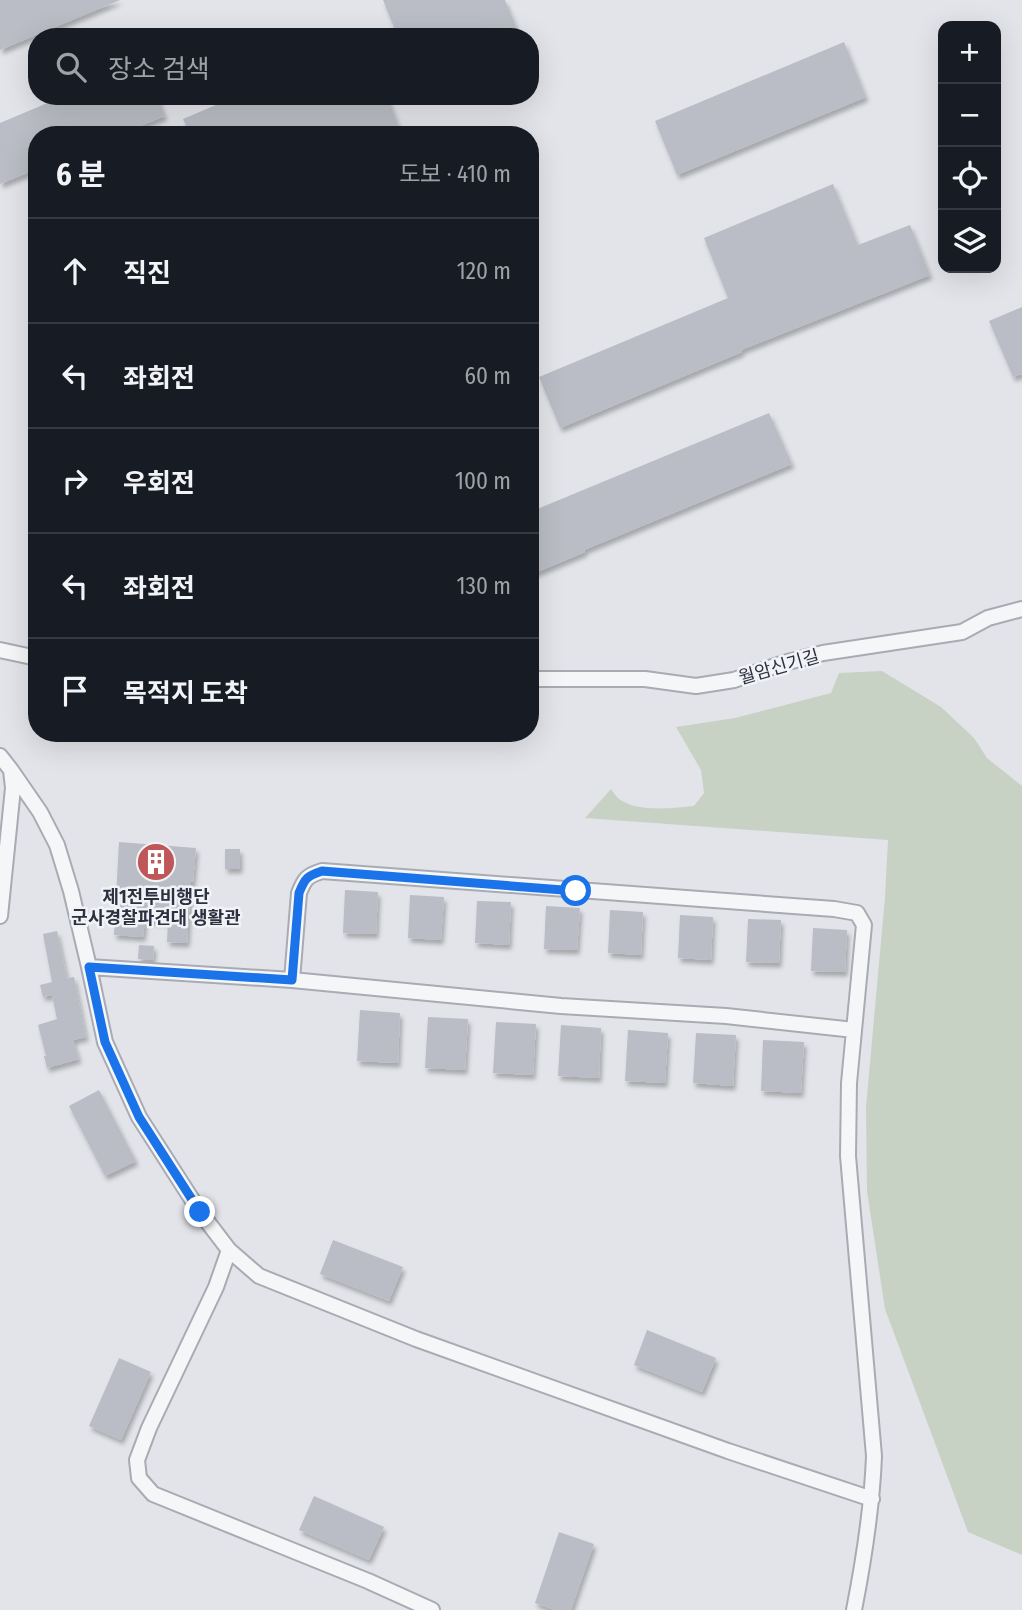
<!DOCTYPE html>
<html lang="ko">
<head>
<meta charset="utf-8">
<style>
  body { margin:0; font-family:"Fira Sans Condensed","Noto Sans KR",sans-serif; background:#242831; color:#f1f3f6 }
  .controls { position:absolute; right:21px; top:21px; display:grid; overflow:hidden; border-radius:14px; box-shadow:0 7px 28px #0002 }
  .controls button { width:63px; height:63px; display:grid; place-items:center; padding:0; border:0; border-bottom:2px solid #363941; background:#171b24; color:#f1f3f6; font:35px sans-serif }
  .stop { position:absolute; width:21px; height:21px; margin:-16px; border:5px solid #1a73e8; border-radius:50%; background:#fff }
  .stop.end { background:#1a73e8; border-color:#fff; box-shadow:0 2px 7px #0008 }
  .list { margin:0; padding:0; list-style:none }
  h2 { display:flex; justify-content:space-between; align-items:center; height:91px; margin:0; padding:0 28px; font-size:30px }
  h2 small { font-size:23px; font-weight:400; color:#9ea1a6 }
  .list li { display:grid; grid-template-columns:46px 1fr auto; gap:21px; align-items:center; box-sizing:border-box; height:105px; padding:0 28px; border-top:2px solid #363941 }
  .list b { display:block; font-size:26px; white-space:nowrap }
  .list em { font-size:23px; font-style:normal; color:#9ea1a6 }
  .icon { flex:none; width:38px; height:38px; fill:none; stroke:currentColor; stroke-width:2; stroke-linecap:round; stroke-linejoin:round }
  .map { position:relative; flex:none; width:1022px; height:1610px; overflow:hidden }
  .search { position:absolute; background:#171b24; box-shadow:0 7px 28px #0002; left:28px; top:28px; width:511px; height:77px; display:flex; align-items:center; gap:18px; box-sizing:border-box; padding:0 24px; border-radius:28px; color:#9ea1a6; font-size:26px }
  .panel { position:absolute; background:#171b24; box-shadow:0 7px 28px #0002; left:28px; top:126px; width:511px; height:616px; border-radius:28px }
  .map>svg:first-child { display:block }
  .green { fill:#c7d2c5 }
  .building { fill:#babdc5; filter:url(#shadow) }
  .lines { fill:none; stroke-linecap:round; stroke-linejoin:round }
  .street-casing { stroke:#a8abb3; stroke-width:18 }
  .street { stroke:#f5f6f8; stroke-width:14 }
  .route { stroke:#1a73e8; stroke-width:9 }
  .labels { text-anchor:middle; stroke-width:5; stroke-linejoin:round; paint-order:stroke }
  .street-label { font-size:18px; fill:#2c313f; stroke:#f2f3f7 }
  .poi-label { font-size:18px; font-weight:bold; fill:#2c313f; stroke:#f2f3f7 }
</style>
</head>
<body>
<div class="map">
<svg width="1022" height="1610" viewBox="0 0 1022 1610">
  <defs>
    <filter id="shadow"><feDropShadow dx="2.5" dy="4.5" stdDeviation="2" flood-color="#0004"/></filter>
  </defs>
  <rect width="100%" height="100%" fill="#e3e4e9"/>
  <!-- green -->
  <path class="green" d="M882,671L941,707L974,738L987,758L1022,786V1555L968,1532L885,1309L867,1191L866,1107L885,897L888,840L585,818L611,789C613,792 615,795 618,798C635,813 673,808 694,806L704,793L701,770L676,727L735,718L831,693L839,673Z"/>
  <!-- building -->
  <path class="building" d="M0,0H120L0,50Z
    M383,0H505L520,37H398Z
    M844,42L866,97L677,175L655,121Z
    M64,96H157L165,116L118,135H37V169L0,184V123Z
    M237,96H387L402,135H190L183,119Z
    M833,184L858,245L910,225L930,275L741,350L742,352L560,428L539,377L728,298L704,238Z
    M1022,307V374L1013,377L989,321Z
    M769,413L792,464L584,550L585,552L530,575V512Z
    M119,842L196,848L193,882H191L187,943L167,942L168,922L145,920L143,937L114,935Z
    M225,849H240V869H225Z
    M345,890L378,892L376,934L343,933Z
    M410,895L444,897L441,940L408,938Z
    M477,901L511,902L509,945L475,943Z
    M546,906L580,908L577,950L544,949Z
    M610,910L643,912L641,955L608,953Z
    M680,915L713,917L711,960L678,958Z
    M748,919L781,920L779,963L746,962Z
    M813,928L847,930L845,972L811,971Z
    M57,931L67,978L74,977L86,1037L73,1040L79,1059L47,1068L44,1056H46L38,1025L57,1019L52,995L43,997L40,985L52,982L43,934Z
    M139,945L154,946L153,960L138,959Z
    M360,1010L400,1013L398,1063L357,1061Z
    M428,1017L468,1019L465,1070L425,1068Z
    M496,1022L536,1024L533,1075L493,1073Z
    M561,1025L601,1028L599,1078L558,1076Z
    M628,1030L668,1033L665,1083L625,1081Z
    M696,1033L736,1035L733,1086L693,1083Z
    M763,1040L804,1042L801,1093L761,1091Z
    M99,1090L136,1161L105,1176L69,1106Z
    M333,1240L403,1267L389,1301L320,1274Z
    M647,1330L716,1358L702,1392L634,1365Z
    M119,1358L151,1372L121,1440L89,1426Z
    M314,1496L384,1527L369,1560L299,1530Z
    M559,1532L594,1544L571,1610H555L535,1603Z"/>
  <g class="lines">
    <!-- street casing -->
    <g class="street-casing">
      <path id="street" d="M0,650L37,658
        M530,679H645L696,686L734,680L784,663L823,653L962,632L988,618L1022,609
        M0,756L11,770L13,788L0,916
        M11,770L40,812L57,845L71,891L89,967L105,1042L139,1117L200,1212L229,1250L259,1276L416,1339L728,1451L872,1499
        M89,967L292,980L561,1006L726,1016L854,1030
        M292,980L299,893C305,878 307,876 322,871L834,909L857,913L864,925L849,1083L848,1156L874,1456C872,1508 864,1559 854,1610
        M229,1250L216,1287L149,1428L137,1460L139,1478L153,1494L368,1581L432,1610"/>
    </g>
    <!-- street -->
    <use href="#street" class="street"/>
  </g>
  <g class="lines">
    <!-- route -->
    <path class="route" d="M200,1212L139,1117L105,1042L89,967L292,980L299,893C305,878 307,876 322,871L576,891"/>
  </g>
  <!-- icons -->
  <defs>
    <g id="building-disc" transform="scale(2.0125)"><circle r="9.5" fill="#bf5759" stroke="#f2f3f7"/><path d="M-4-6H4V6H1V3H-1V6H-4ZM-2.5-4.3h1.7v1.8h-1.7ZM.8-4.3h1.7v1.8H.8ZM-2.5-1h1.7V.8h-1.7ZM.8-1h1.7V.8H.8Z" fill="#fff"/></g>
  </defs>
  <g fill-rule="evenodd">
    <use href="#building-disc" x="156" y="862"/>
  </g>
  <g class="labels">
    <!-- street labels -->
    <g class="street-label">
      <text transform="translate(779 667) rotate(-16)" y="6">월암신기길</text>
    </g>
    <!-- poi labels -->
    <g class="poi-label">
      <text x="156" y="903">제1전투비행단<tspan x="156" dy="21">군사경찰파견대 생활관</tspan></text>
    </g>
  </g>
</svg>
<div class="controls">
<button>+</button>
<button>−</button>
<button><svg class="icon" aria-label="locate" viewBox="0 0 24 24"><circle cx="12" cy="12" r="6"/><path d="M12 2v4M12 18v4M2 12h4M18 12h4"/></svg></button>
<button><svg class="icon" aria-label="layers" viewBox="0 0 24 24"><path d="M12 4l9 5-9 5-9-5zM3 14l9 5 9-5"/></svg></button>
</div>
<div class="stop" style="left:576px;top:891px"></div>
<div class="stop end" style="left:200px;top:1212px"></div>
<div class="search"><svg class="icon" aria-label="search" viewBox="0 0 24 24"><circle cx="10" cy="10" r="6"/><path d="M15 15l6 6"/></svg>장소 검색</div>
<section class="panel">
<h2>6 분<small>도보 · 410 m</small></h2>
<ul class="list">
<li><svg class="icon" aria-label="ahead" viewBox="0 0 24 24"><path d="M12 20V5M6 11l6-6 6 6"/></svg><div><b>직진</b></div><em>120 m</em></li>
<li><svg class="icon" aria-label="left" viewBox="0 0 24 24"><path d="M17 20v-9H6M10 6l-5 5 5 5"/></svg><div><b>좌회전</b></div><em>60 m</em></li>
<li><svg class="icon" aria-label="right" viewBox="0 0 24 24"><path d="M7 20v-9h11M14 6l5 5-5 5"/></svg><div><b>우회전</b></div><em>100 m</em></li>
<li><svg class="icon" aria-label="left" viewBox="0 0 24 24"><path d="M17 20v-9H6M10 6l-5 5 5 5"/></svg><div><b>좌회전</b></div><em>130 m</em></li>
<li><svg class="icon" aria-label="arrive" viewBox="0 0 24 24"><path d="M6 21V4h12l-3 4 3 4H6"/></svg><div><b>목적지 도착</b></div></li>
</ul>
</section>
</div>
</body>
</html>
